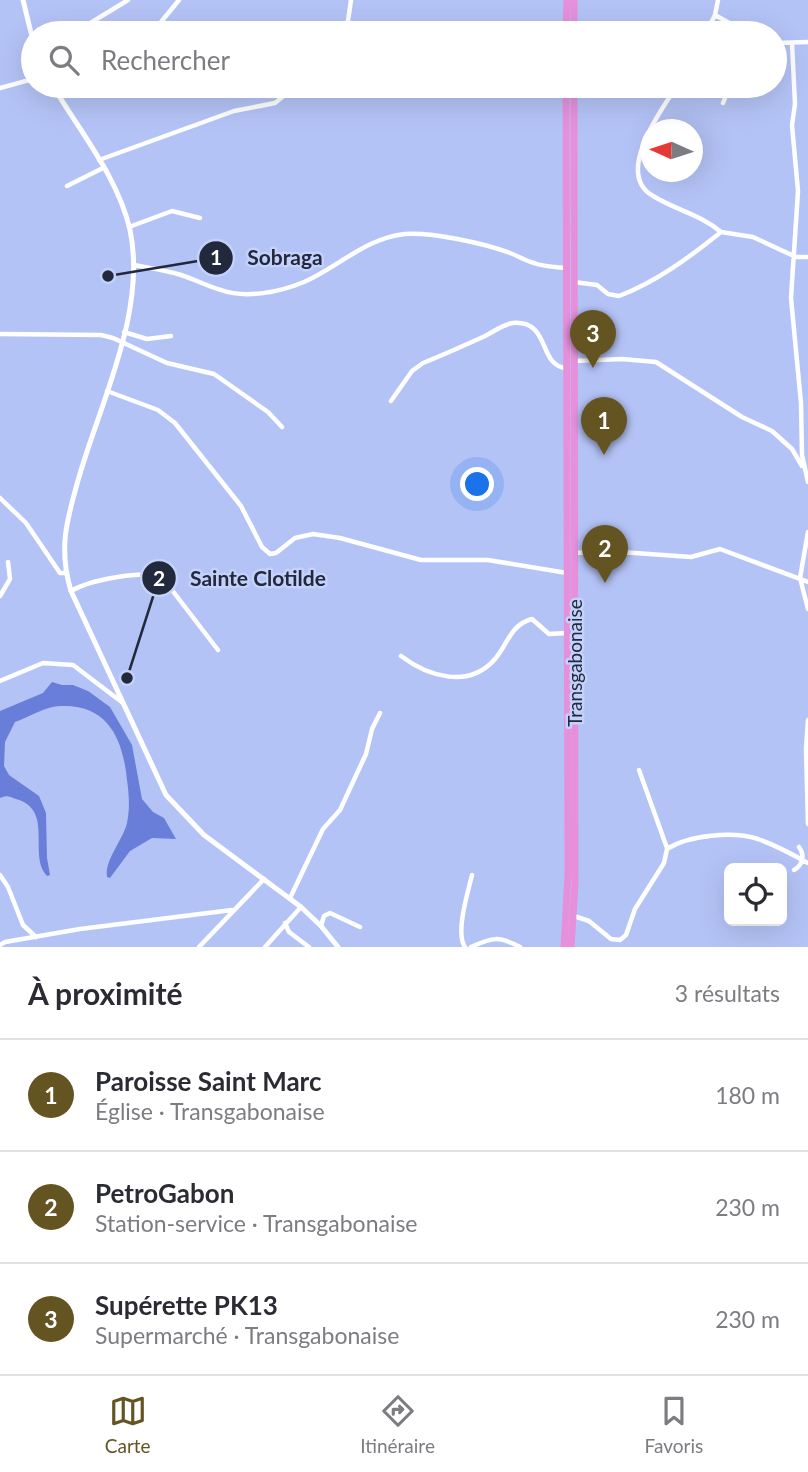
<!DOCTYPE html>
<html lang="fr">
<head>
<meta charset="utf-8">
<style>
  body { margin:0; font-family:Lato,sans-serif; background:#f2f2f3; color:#2b2b33 }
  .controls { position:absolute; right:21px; bottom:21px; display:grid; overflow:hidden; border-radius:10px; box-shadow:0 7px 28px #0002 }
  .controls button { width:63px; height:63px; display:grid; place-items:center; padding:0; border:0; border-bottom:2px solid #e1e1e2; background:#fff; color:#2b2b33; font:35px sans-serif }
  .compass { position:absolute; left:640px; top:119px; width:63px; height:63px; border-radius:50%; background:#fff; box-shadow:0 7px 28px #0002; rotate:273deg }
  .you { position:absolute; left:478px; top:485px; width:24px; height:24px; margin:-18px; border:5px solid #fff; border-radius:50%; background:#1a73e8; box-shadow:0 0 0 10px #1a73e833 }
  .badge { display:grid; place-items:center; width:46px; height:46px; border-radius:50%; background:#645422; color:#fff; font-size:23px; font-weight:700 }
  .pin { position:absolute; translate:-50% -58px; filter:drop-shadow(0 2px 4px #0008) }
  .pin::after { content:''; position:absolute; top:37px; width:24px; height:21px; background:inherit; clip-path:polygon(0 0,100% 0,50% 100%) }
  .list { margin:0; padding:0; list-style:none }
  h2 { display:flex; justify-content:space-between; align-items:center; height:91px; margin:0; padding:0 28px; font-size:30px }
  h2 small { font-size:23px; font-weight:400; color:#7c7c81 }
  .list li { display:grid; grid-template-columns:46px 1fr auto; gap:21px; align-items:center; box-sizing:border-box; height:112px; padding:0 28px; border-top:2px solid #e1e1e2 }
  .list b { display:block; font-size:26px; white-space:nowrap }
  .list p { margin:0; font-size:23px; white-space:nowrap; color:#7c7c81 }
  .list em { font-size:23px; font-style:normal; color:#7c7c81 }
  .icon { flex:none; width:38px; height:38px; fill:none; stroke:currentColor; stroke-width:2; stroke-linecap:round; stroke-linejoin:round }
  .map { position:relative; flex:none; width:808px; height:947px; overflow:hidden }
  .search { position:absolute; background:#fff; box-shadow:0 7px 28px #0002; left:21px; right:21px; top:21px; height:77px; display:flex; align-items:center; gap:18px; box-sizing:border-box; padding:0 24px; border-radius:38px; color:#7c7c81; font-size:26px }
  .sheet { height:427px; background:#fff }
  nav { display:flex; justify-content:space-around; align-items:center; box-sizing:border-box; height:98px; border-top:2px solid #e1e1e2; background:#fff; font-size:19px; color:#7c7c81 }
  nav a { display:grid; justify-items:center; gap:4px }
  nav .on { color:#645422 }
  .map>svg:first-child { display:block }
  .water { fill:#687ed9 }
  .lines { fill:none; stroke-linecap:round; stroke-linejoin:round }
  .minor { stroke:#fff; stroke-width:4.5 }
  .tertiary { stroke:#fff; stroke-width:5 }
  .trunk { stroke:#e690db; stroke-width:7 }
  .labels { text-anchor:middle; stroke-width:5; stroke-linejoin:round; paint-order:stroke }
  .street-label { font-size:19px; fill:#23293c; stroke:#c4d1fa }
  .leader { fill:none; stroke:#23293c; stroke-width:2.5 }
  .callout-dot { fill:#23293c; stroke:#c4d1fa; stroke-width:2.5 }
  .mark-label { font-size:21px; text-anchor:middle; font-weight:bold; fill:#fff }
  .callout-label { font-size:21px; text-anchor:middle; font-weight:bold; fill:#23293c; stroke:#c4d1fa; stroke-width:5; stroke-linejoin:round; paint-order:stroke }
</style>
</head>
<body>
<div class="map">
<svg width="808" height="947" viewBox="0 0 808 947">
  <rect width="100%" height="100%" fill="#b4c3f6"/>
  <!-- water -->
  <path class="water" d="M52,682L62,685H73L88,691L110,707L132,745L142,799L153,812L164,818L176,839L152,838L130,851L110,878L107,877C104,861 123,840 127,823C130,809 129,794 127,780C123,739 108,704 61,706C46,706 29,717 15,722L5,742L4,766L9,775L39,796L46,813L47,858L50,875L47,876C27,855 55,810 16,799C9,796 7,795 0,798V711L43,693Z"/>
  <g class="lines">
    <!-- minor -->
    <path class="minor" d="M715,15L747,33
      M74,33L128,0
      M146,33L161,22L179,0
      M340,33L348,21L351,0
      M706,33L715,15L718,0
      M775,43L808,42
      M792,43L795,104L792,125L798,191L791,298L801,403L802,455L808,482
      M677,86C661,110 614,174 653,196C676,210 701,215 721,232
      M0,88L33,79
      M723,103L730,86
      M99,160L234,111L275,103L296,86
      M67,186L103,168
      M129,227L172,211L200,218
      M134,265C149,268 165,270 181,275C194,279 207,286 221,290C246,299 280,292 304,282C338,267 366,238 405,234C432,232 483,243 510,253C518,256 526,261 534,263C544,267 555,267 566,268
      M574,282L597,285L608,294L619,296C656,282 690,257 721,232L753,237L796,257H808
      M124,332L147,339L171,336
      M0,334L101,335L113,338L167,363L214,374L268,412L282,427
      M574,361L622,359L656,362L742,417L772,431L792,449L802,466
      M107,391L158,410L175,423L241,506L262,547L270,554L276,553L295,538L313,534L340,538L421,560H488L567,573
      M391,401L412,371L423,363C443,355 463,346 483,337C492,333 503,324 513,323C551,320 538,366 566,368
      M0,498L26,523L60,573H66
      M808,532L800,578L808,609
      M575,553L607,551L691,557L720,549L808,582
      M71,591C90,580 142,570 162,577L218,650
      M0,596L10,579L8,562
      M401,656C429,677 469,689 495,659C508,644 510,625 532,619L549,634L567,633
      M0,681L43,663L73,665L123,703
      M808,720L806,749L808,824
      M639,770L667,848
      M794,870C803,865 805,855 799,847
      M0,875L8,887L23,925L36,937
      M290,898L323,829L340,810L366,754L372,729L380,713
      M574,916L589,921L611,939L620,940L626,935L635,909L664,863L667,849C689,835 733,831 758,839C775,845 792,854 808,863
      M285,923L289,932L309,947
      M321,926L324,916L330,913L360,927
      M0,945L5,942L80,929L232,910
      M199,947L264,879
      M265,947L301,907
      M465,947C455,933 468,892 472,875
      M471,947C493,937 499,936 520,947"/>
    <!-- tertiary -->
    <path class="tertiary" d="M23,0L33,41
      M53,86C80,132 118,177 130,230C147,310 101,401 79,477C67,519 58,548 71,591L166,795L204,835L301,907L321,926L338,947"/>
    <!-- trunk -->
    <path class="trunk" d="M566,33L567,0
      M574,33V0
      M564,947L568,874L566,86
      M571,947L575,884L574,86"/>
  </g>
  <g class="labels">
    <!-- street labels -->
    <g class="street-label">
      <text transform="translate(575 663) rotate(-90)" y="7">Transgabonaise</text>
    </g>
  </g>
  <!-- callouts -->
  <path class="leader" d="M108 276L216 258M127 678L159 578"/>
  <g class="callout-dot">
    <circle cx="108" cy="276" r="7"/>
    <circle cx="127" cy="678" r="7"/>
    <circle cx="216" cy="258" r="18"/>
    <circle cx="159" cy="578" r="18"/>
  </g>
  <g class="mark-label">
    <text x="216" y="265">1</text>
    <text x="159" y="586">2</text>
  </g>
  <g class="callout-label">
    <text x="285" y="265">Sobraga</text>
    <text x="258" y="586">Sainte Clotilde</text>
  </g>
</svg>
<div class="controls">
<button><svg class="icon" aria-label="locate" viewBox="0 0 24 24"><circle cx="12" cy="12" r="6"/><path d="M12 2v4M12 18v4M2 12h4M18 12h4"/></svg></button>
</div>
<svg class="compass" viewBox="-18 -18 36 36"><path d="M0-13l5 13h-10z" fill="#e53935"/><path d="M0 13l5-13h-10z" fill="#7c7c81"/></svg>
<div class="you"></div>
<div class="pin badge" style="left:604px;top:455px">1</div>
<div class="pin badge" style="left:605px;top:583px">2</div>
<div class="pin badge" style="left:593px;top:368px">3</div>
<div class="search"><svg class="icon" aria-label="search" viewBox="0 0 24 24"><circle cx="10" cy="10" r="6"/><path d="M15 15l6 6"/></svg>Rechercher</div>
</div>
<section class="sheet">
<h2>À proximité<small>3 résultats</small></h2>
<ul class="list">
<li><span class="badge">1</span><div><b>Paroisse Saint Marc</b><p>Église · Transgabonaise</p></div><em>180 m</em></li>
<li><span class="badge">2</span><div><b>PetroGabon</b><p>Station-service · Transgabonaise</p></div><em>230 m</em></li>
<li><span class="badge">3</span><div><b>Supérette PK13</b><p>Supermarché · Transgabonaise</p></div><em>230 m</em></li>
</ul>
</section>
<nav>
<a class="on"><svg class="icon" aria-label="map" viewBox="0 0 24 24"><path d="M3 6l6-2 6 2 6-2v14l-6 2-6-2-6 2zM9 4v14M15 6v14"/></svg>Carte</a>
<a><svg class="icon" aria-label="directions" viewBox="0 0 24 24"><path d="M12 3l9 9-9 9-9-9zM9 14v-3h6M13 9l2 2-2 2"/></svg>Itinéraire</a>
<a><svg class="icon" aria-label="saved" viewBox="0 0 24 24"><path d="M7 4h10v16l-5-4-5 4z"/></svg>Favoris</a>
</nav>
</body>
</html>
